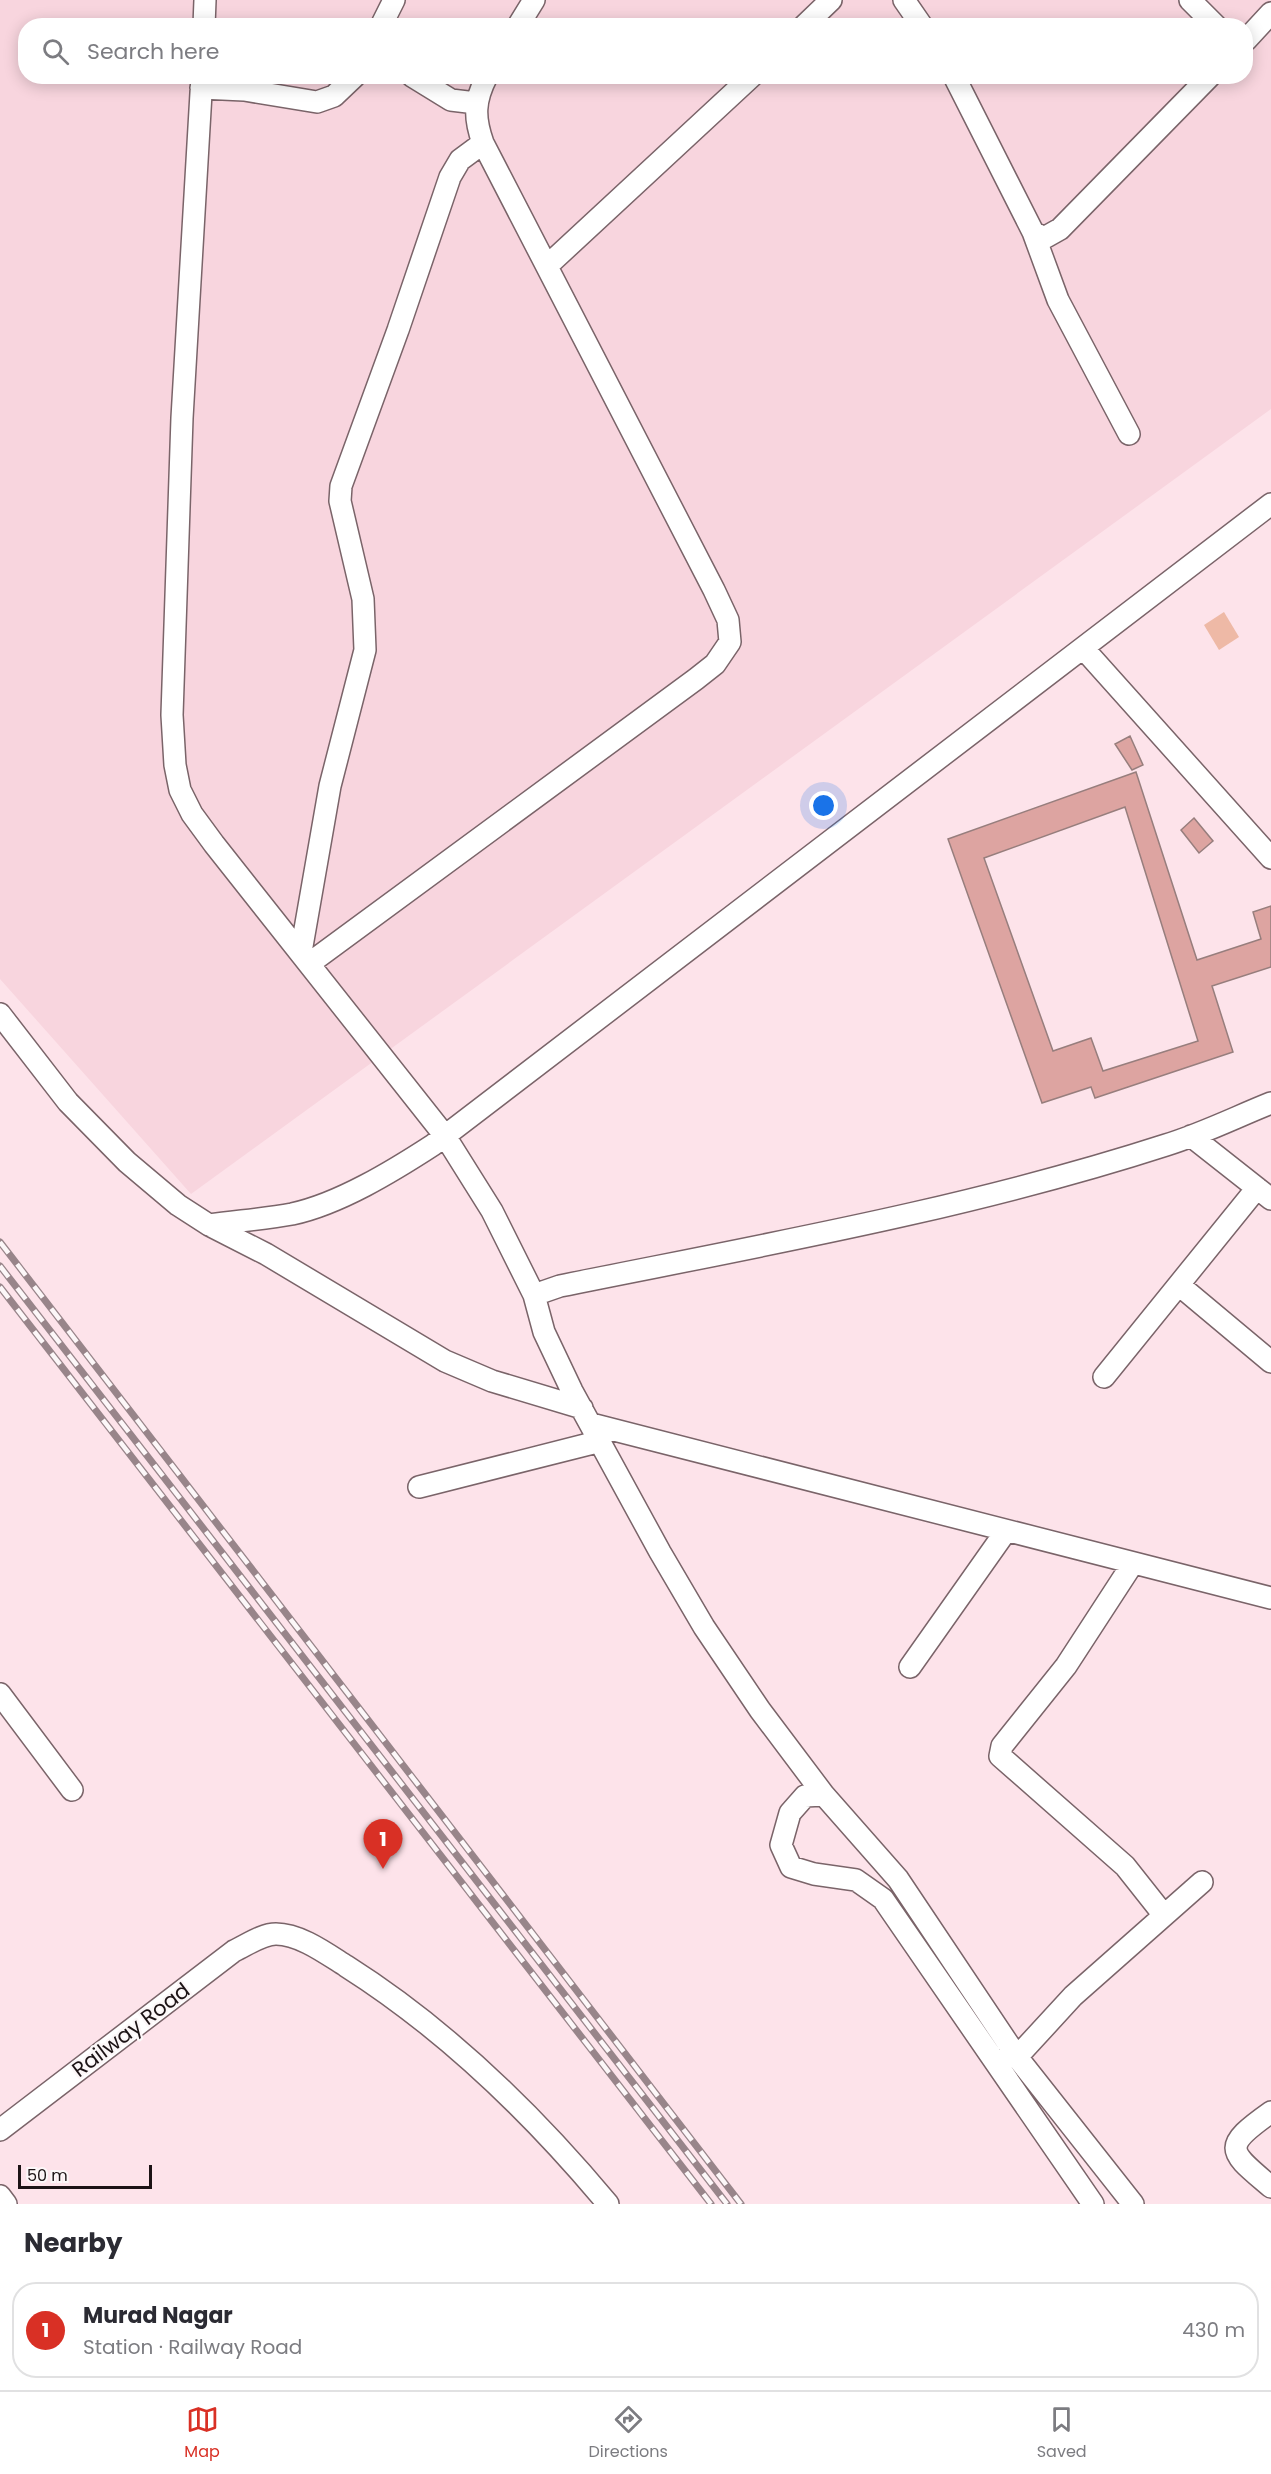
<!DOCTYPE html>
<html lang="en">
<head>
<meta charset="utf-8">
<style>
  body { margin:0; font-family:Poppins,sans-serif; background:#f7f7f7; color:#2b2b33 }
  .scale { position:absolute; left:18px; bottom:15px; width:134px; box-sizing:border-box; padding-left:6px; border:3px solid #1c1315; border-top:0; font-size:16px; line-height:21px; white-space:nowrap; color:#1c1315; -webkit-text-stroke:4px #fcf7f8; paint-order:stroke }
  .you { position:absolute; left:824px; top:806px; width:21px; height:21px; margin:-15px; border:4px solid #fff; border-radius:50%; background:#1a73e8; box-shadow:0 0 0 9px #1a73e833 }
  .badge { display:grid; place-items:center; width:39px; height:39px; border-radius:50%; background:#d93025; color:#fff; font-size:20px; font-weight:700 }
  .pin { position:absolute; translate:-50% -50px; filter:drop-shadow(0 2px 3px #0008) }
  .pin::after { content:''; position:absolute; top:32px; width:21px; height:18px; background:inherit; clip-path:polygon(0 0,100% 0,50% 100%) }
  .list { margin:0; padding:0; list-style:none }
  h2 { display:flex; justify-content:space-between; align-items:center; height:78px; margin:0; padding:0 24px; font-size:26px }
  h2 small { font-size:20px; font-weight:400; color:#7c7c81 }
  .list li { display:grid; grid-template-columns:39px 1fr auto; gap:18px; align-items:center; box-sizing:border-box; height:96px; margin:0 12px 12px; padding:0 12px; border:2px solid #e1e1e2; border-radius:24px }
  .list b { display:block; font-size:22px; white-space:nowrap }
  .list p { margin:0; font-size:20px; white-space:nowrap; color:#7c7c81 }
  .list em { font-size:20px; font-style:normal; color:#7c7c81 }
  .icon { flex:none; width:33px; height:33px; fill:none; stroke:currentColor; stroke-width:2; stroke-linecap:round; stroke-linejoin:round }
  .map { position:relative; flex:none; width:1271px; height:2204px; overflow:hidden }
  .search { position:absolute; background:#fff; box-shadow:0 3px 15px #0003; left:18px; right:18px; top:18px; height:66px; display:flex; align-items:center; gap:15px; box-sizing:border-box; padding:0 21px; border-radius:24px; color:#7c7c81; font-size:22px }
  .sheet { height:186px; background:#fff }
  nav { display:flex; justify-content:space-around; align-items:center; box-sizing:border-box; height:84px; border-top:2px solid #e1e1e2; background:#fff; font-size:16px; color:#7c7c81 }
  nav a { display:grid; justify-items:center; gap:3px }
  nav .on { color:#d93025 }
  .map>svg:first-child { display:block }
  .built { fill:#f8d5de; fill-rule:evenodd }
  .green { fill:#eeb9a6 }
  .building { fill:#dda4a1; stroke:#977e7d; stroke-width:1.5; fill-rule:evenodd }
  .lines { fill:none; stroke-linecap:round; stroke-linejoin:round }
  .minor-casing { stroke:#7a6469; stroke-width:24 }
  .minor { stroke:#fff; stroke-width:21 }
  .rail-casing { stroke:#98858a; stroke-width:7 }
  .rail { stroke:#fcf7f8; stroke-width:4.5; stroke-dasharray:14; stroke-linecap:butt }
  .labels { text-anchor:middle; stroke-width:4.5; stroke-linejoin:round; paint-order:stroke }
  .street-label { font-size:21px; fill:#1c1315; stroke:#fcf7f8 }
</style>
</head>
<body>
<div class="map">
<svg width="1271" height="2204" viewBox="0 0 1271 2204">
  <rect width="100%" height="100%" fill="#fde3ea"/>
  <!-- built -->
  <path class="built" d="M0,0H1271V409L191,1194L0,979ZM26,26H1246V76H26Z"/>
  <!-- green -->
  <path class="green" d="M1224,612L1239,637L1219,650L1204,625Z"/>
  <!-- building -->
  <path class="building" d="M1130,736L1143,765L1132,770L1115,744Z
    M1136,772L1197,960L1261,939L1253,912L1271,906V967L1212,986L1233,1052L1095,1098L1091,1087L1042,1103L948,839ZM1125,807L1198,1041L1103,1071L1091,1038L1053,1051L984,858Z
    M1194,818L1213,841L1199,853L1181,830Z"/>
  <g class="lines">
    <!-- minor casing -->
    <g class="minor-casing">
      <path id="minor" d="M904,0L922,26
        M1190,0L1216,26
        M204,26L205,0
        M381,26L394,0
        M518,26L534,0
        M804,26L831,0
        M1246,40L1271,13
        M202,76L182,418L172,715L175,765L180,790L192,814L214,844L445,1136L492,1211L534,1295
        M412,76L451,100L476,103
        M954,76L1033,232L1044,238L1060,229L1210,76
        M201,88L244,90L317,102L334,96L355,76
        M1033,232L1058,300L1129,434
        M547,266L752,76
        M1083,648L1271,858
        M301,952L330,786L365,650L363,599L340,501L341,486L398,330L450,177L460,160L483,143
        M310,963L696,679L715,664L730,642L728,620L714,590L483,143C474,118 474,101 487,76
        M0,1014L68,1102L127,1162L178,1205L209,1225L266,1254L445,1361L492,1381L582,1408
        M1191,1136L1271,1199
        M209,1225C237,1221 265,1219 292,1214C339,1204 393,1171 433,1145L1271,504
        M1179,1285L1271,1362
        M1104,1377L1257,1188
        M591,1424L1271,1598
        M419,1487L601,1441
        M1133,1563L1066,1666L1002,1746L1000,1756L1125,1866L1163,1914
        M910,1667L1006,1531
        M0,1694L72,1790
        M824,1795L805,1796L790,1813L781,1845L791,1867L814,1874L856,1880L883,1899L1093,2204
        M1017,2057L1073,1996L1202,1882
        M1271,2112C1220,2148 1229,2151 1271,2187
        M0,2130L234,1951C247,1945 262,1934 276,1934C300,1934 327,1954 346,1966C447,2030 532,2113 608,2204
        M0,2196L6,2204
        M1133,2204L1017,2057L898,1879L824,1795L760,1710L704,1627L660,1552L572,1391L544,1332L534,1295L560,1286C763,1245 968,1209 1166,1145C1202,1134 1236,1117 1271,1103"/>
    </g>
    <!-- minor -->
    <use href="#minor" class="minor"/>
    <!-- rail casing -->
    <g class="rail-casing">
      <path id="rail" d="M0,1242L741,2204
        M0,1266L727,2204
        M0,1287L711,2204"/>
    </g>
    <!-- rail -->
    <use href="#rail" class="rail"/>
  </g>
  <g class="labels">
    <!-- street labels -->
    <g class="street-label">
      <text transform="translate(131 2030) rotate(-37)" y="7">Railway Road</text>
    </g>
  </g>
</svg>
<div class="scale">50 m</div>
<div class="you"></div>
<div class="pin badge" style="left:383px;top:1869px">1</div>
<div class="search"><svg class="icon" aria-label="search" viewBox="0 0 24 24"><circle cx="10" cy="10" r="6"/><path d="M15 15l6 6"/></svg>Search here</div>
</div>
<section class="sheet">
<h2>Nearby<small></small></h2>
<ul class="list">
<li><span class="badge">1</span><div><b>Murad Nagar</b><p>Station · Railway Road</p></div><em>430 m</em></li>
</ul>
</section>
<nav>
<a class="on"><svg class="icon" aria-label="map" viewBox="0 0 24 24"><path d="M3 6l6-2 6 2 6-2v14l-6 2-6-2-6 2zM9 4v14M15 6v14"/></svg>Map</a>
<a><svg class="icon" aria-label="directions" viewBox="0 0 24 24"><path d="M12 3l9 9-9 9-9-9zM9 14v-3h6M13 9l2 2-2 2"/></svg>Directions</a>
<a><svg class="icon" aria-label="saved" viewBox="0 0 24 24"><path d="M7 4h10v16l-5-4-5 4z"/></svg>Saved</a>
</nav>
</body>
</html>
